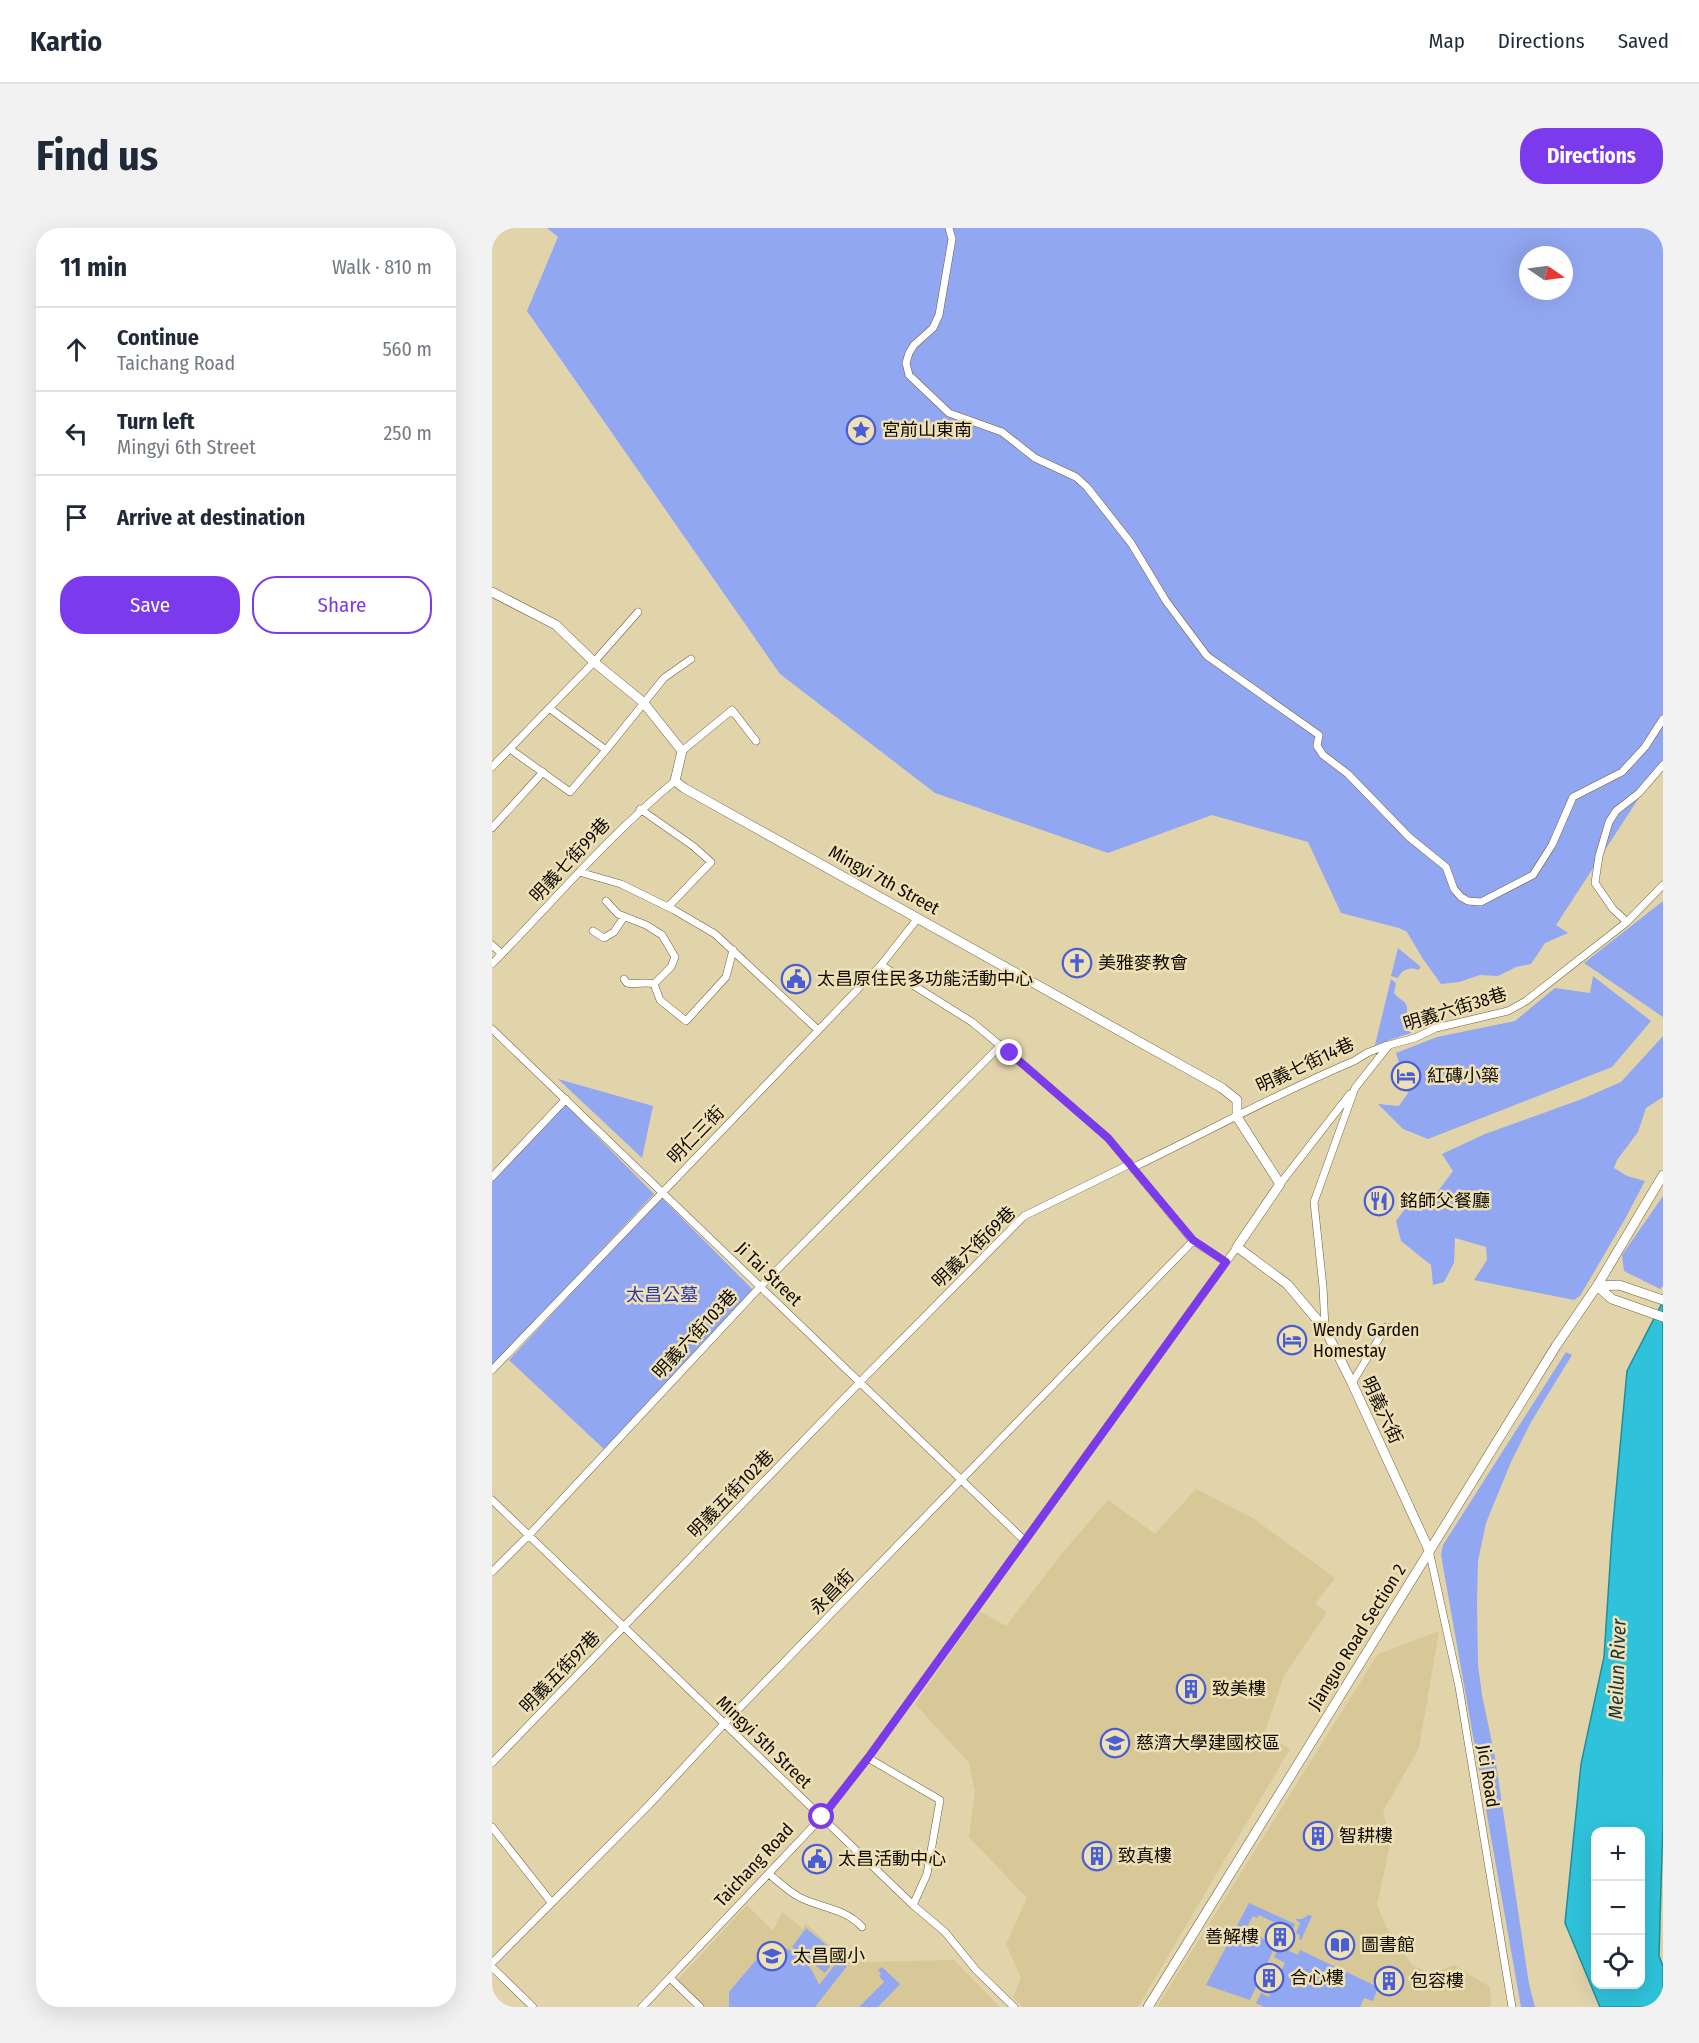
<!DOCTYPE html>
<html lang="en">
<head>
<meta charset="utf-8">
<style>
  body { margin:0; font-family:"Fira Sans Condensed","Noto Sans TC",sans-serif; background:#f2f2f3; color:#1f2937 }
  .controls { position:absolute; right:18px; bottom:18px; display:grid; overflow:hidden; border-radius:12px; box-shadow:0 6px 24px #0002 }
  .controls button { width:54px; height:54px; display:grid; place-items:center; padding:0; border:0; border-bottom:2px solid #e0e1e3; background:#fff; color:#1f2937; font:30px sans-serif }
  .compass { position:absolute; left:1027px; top:18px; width:54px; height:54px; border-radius:50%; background:#fff; box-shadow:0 6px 24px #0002; rotate:103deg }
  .stop { position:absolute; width:18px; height:18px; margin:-14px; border:4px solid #7c3aed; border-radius:50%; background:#fff }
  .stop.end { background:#7c3aed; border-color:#fff; box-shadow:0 2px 6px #0008 }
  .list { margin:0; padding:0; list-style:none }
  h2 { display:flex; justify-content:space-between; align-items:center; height:78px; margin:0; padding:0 24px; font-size:26px }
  h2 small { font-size:20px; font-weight:400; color:#747a83 }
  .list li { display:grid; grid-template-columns:39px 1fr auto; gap:18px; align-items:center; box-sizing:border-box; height:84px; padding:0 24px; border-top:2px solid #e0e1e3 }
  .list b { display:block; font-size:22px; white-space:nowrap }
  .list p { margin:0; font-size:20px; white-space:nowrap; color:#747a83 }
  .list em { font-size:20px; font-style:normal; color:#747a83 }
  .actions { display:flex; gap:12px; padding:18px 24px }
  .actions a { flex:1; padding:14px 0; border:2px solid #7c3aed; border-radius:24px; text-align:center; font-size:21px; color:#7c3aed }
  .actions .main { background:#7c3aed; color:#fff }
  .icon { flex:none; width:33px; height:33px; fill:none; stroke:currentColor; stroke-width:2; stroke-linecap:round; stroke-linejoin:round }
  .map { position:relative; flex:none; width:1171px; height:1779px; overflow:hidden; border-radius:24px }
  header { display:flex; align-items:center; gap:36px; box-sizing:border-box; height:84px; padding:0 30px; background:#fff; border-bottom:2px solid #e0e1e3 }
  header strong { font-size:28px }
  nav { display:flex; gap:33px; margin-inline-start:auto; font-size:21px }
  .intro { display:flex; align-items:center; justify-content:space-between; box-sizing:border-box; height:144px; padding:0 36px }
  h1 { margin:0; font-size:42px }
  .button { padding:15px 27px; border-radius:24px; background:#7c3aed; color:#fff; font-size:21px; font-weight:700 }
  main { display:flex; gap:36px; padding:0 36px }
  aside { flex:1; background:#fff; border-radius:24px; box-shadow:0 6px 24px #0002 }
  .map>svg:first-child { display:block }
  .built { fill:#d8c797 }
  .green { fill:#92a7f2; fill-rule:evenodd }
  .water { fill:#2ec3da; stroke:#258c99; stroke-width:1.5; fill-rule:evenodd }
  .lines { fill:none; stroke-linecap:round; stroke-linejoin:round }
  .street-casing { stroke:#6d613c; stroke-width:8 }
  .secondary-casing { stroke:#6d613c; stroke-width:10 }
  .street { stroke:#fff; stroke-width:7 }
  .secondary { stroke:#fff; stroke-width:9 }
  .route { stroke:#7c3aed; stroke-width:8 }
  .labels { text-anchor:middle; stroke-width:5; stroke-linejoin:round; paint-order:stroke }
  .poi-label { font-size:18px; fill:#100b01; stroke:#eee0b7; text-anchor:start }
  .street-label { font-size:18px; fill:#100b01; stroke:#eee0b7 }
  .park-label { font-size:18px; fill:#2c37aa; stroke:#eee0b7 }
  .water-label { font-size:20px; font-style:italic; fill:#17353a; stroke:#eee0b7 }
</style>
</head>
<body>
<header>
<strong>Kartio</strong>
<nav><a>Map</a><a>Directions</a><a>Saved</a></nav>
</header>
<div class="intro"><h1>Find us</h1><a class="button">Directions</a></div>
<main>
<aside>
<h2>11 min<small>Walk · 810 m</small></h2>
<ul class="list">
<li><svg class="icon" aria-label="ahead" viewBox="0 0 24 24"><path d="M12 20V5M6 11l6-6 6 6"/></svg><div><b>Continue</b><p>Taichang Road</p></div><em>560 m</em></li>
<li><svg class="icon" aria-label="left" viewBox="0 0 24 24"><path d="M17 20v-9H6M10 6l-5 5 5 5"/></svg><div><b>Turn left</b><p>Mingyi 6th Street</p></div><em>250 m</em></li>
<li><svg class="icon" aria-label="arrive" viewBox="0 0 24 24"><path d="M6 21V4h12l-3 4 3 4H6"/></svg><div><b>Arrive at destination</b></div></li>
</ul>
<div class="actions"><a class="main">Save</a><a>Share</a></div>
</aside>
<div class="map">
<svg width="1171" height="1779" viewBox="0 0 1171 1779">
  <rect width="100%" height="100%" fill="#e1d3aa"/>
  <!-- built -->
  <path class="built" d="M704,1261L762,1291L843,1350L823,1376L835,1384L792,1448L772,1506L798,1521L646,1779H530L521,1769L529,1750L514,1716L535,1670L477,1609L483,1563L477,1535L423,1476L488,1383L514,1398L572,1323L616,1272L663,1306Z
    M947,1403L927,1520L891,1583L898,1616L885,1677L895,1700L919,1736L938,1746L962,1737L998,1759L999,1779H665L886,1426Z
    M255,1677L281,1703L290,1684L311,1701L313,1695L346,1724L359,1731L370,1734L462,1732L508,1779H213L183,1755Z"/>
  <!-- green -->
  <path class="green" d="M55,0H1171V533L1064,697L1076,705L1053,715L1039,736L1024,739L1006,748L988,747L967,754L949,756L931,731L915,704L907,700L849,685L816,614L720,587L616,625L443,565L288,446L35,83L66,9ZM1036,27H1072V63H1036Z
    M1171,673V789L1092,735Z
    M906,720L929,739L926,742C918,738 909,742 906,750L899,748Z
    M1101,748L1159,793L1120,839L936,911L911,901L886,876L907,878L916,865L904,825L945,809L1023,793L1063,760L1098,765Z
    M899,751L904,755L902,765C911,776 919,772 913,791L920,796L919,805L883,817Z
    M1171,808V869L1154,880L1146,904L1125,932L1122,940L1135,948L1153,953L1133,991L1088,1068L1082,1072L982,1052L995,1032L994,1019L963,1010L962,1035L952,1054L941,1057L939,1037L909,1013L904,993L916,977L935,978L961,943L950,926L993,906L1090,871L1129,854Z
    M66,851L161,878L150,930Z
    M73,876L162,966L0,1138V954Z
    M1171,968V1058L1168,1061L1132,1043L1130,1027Z
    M169,969L265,1066L115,1224L17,1132Z
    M1074,1124L1080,1127L1039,1194L1019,1234L994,1295L986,1333L985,1374L986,1437L990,1467L1003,1529L1037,1756L1043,1779H1029L949,1327L951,1317Z
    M757,1675L803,1696L800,1703L767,1687L765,1690L761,1688L753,1702L781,1715L778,1721L781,1723L758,1772L714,1757Z
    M816,1687L820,1688L809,1712L807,1711L808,1707L804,1705L808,1695L803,1691H810Z
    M314,1700L347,1727L333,1745L300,1719Z
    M787,1718L806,1727L808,1722L886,1759L881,1773L872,1770L868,1779H772L764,1775L769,1765L777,1769L793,1735L782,1729Z
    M288,1719C309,1724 319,1737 327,1757L349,1729L355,1738L323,1779H237V1764L274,1720Z
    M390,1739L408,1756L386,1779H367L392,1754L387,1748L389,1746L386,1742Z"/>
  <!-- water -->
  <path class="water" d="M1171,1073V1592L1167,1728L1171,1738V1779H1108L1073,1695L1089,1536L1112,1429L1120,1307L1135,1143ZM1104,1604H1148V1756H1104Z"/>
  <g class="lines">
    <!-- street casing -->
    <g class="street-casing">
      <path id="street" d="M457,0L460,11L447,87L441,100L422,117L417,125L414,135L417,147L457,185L510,204L543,230L584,249L595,259L639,315L674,373L715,428L827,507L825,518L831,527L856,546L917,609L954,639L962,661L969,669L976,673L989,674L1041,647L1060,617L1081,569L1130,544L1153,519L1171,491
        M57,480L114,522
        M18,521L78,564L114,522L172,450L199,431
        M190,523L240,482L264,513
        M0,539L102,434L146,384
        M148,581L201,618L219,634L176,679
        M0,600L51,544
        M87,644L129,656L182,682L223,706L326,802
        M114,673L126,686L154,697L170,707L183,729L179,739L162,756
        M1135,694L1121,681L1103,655L1107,628L1117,594L1124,583L1147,565L1171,537
        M101,703L112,710L122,704L132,689
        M0,717L10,726
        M0,736C61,674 116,608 183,553
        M389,737L480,794L539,843L616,910L701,1013L734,1034
        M132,751L135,755C145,757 153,753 162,756L168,772L194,793L234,749L241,722
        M0,801L533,1313
        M642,939C715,904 786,865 862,833L875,825L895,817
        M0,949L74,871
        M788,956L858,866
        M833,1100L831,1059L822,974L863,860L897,817L923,810L944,800L1016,783L1034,773L1135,694L1171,657
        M0,1142L389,737L426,690
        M860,1155L894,1099L900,1100
        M0,1272L421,1677L453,1704L484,1742L522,1779
        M937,1322L967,1459L1020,1779
        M0,1344L37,1307L268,1059L509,817
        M376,1530L448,1572L435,1646L421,1677
        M0,1535L368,1154L532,988L634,938L637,934
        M0,1599L59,1674
        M277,1646C286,1653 296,1663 307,1669C328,1680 353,1680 370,1699
        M0,1735L156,1578L232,1496L701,1013
        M0,1739L41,1779
        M178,1750L208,1779
        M150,1779L330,1589L376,1530L745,1019"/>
    </g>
    <!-- secondary casing -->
    <g class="secondary-casing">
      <path id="secondary" d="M0,364L64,397L102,434L151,474L190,523L183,553L192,560L730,860L745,872V889L788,956L745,1019L795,1056L833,1101L860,1155L937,1322
        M1105,1058L1120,1071L1171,1089
        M1105,1058L1127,1057L1171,1072
        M656,1779L1064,1118L1105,1058L1171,947"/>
    </g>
    <!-- street -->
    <use href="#street" class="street"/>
    <!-- secondary -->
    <use href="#secondary" class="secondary"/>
  </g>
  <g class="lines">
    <!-- route -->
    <path class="route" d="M330,1589L376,1530L734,1034L701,1012L616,910L518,825"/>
  </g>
  <!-- icons -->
  <defs>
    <g id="sight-ring" transform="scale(1.5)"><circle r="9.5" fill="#eee0b7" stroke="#4a5ed3" stroke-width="1.5"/><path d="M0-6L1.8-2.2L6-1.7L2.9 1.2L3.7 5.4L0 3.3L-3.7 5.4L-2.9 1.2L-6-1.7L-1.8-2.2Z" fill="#4a5ed3"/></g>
    <g id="church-ring" transform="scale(1.5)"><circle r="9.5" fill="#eee0b7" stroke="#4a5ed3" stroke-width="1.5"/><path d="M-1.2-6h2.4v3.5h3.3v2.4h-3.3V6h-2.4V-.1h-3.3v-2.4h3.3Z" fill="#4a5ed3"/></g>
    <g id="civic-ring" transform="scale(1.5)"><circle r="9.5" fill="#eee0b7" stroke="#4a5ed3" stroke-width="1.5"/><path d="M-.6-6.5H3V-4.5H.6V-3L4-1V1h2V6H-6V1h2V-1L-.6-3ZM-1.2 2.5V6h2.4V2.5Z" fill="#4a5ed3"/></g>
    <g id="hotel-ring" transform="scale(1.5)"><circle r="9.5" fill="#eee0b7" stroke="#4a5ed3" stroke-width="1.5"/><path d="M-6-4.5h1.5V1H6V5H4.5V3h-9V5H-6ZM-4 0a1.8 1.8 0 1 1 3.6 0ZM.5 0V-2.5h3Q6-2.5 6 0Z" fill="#4a5ed3"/></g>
    <g id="restaurant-ring" transform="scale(1.5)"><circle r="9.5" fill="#eee0b7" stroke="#4a5ed3" stroke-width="1.5"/><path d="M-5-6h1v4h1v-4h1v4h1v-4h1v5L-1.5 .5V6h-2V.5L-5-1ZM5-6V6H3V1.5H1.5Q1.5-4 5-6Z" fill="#4a5ed3"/></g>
    <g id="building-ring" transform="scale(1.5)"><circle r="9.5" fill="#eee0b7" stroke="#4a5ed3" stroke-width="1.5"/><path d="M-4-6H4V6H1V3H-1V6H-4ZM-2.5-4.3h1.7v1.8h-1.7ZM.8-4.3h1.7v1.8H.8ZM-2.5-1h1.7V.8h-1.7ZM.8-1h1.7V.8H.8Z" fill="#4a5ed3"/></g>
    <g id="university-ring" transform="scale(1.5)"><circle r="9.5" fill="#eee0b7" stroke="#4a5ed3" stroke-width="1.5"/><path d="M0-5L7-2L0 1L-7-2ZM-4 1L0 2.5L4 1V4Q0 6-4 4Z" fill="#4a5ed3"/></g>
    <g id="library-ring" transform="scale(1.5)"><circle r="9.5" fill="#eee0b7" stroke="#4a5ed3" stroke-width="1.5"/><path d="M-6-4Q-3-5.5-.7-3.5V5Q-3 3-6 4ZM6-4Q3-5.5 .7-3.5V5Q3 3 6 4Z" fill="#4a5ed3"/></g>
    <g id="school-ring" transform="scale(1.5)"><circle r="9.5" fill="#eee0b7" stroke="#4a5ed3" stroke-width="1.5"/><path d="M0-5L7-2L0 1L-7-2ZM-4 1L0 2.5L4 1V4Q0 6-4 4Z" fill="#4a5ed3"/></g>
  </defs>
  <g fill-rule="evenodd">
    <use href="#sight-ring" x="369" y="202"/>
    <use href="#church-ring" x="585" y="735"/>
    <use href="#civic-ring" x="304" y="751"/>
    <use href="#hotel-ring" x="914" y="848"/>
    <use href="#restaurant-ring" x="887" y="973"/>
    <use href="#hotel-ring" x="800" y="1112"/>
    <use href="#building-ring" x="699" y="1461"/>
    <use href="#university-ring" x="623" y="1515"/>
    <use href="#building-ring" x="826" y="1608"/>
    <use href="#building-ring" x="605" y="1628"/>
    <use href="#civic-ring" x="325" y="1631"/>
    <use href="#building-ring" x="788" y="1709"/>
    <use href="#library-ring" x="848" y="1717"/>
    <use href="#school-ring" x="280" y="1728"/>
    <use href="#building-ring" x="777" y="1750"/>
    <use href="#building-ring" x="897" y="1753"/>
  </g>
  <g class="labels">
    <!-- poi labels -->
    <g class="poi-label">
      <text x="390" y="208">宮前山東南</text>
      <text x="606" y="741">美雅麥教會</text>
      <text x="325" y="757">太昌原住民多功能活動中心</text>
      <text x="935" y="854">紅磚小築</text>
      <text x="908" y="979">銘師父餐廳</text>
      <text x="821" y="1108">Wendy Garden<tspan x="821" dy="21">Homestay</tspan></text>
      <text x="720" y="1467">致美樓</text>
      <text x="644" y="1521">慈濟大學建國校區</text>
      <text x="847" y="1614">智耕樓</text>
      <text x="626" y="1634">致真樓</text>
      <text x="346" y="1637">太昌活動中心</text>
      <text x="767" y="1715" text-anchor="end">善解樓</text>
      <text x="869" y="1723">圖書館</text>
      <text x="301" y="1734">太昌國小</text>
      <text x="798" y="1756">合心樓</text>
      <text x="918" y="1759">包容樓</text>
    </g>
    <!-- street labels -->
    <g class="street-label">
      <text transform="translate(78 632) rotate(-47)" y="6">明義七街99巷</text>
      <text transform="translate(392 652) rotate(29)" y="6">Mingyi 7th Street</text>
      <text transform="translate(963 781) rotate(-17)" y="6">明義六街38巷</text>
      <text transform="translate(813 837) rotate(-25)" y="6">明義七街14巷</text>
      <text transform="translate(204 907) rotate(-46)" y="6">明仁三街</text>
      <text transform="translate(482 1019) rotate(-44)" y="6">明義六街69巷</text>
      <text transform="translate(277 1046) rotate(44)" y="6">Ji Tai Street</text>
      <text transform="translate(203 1106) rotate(-47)" y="6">明義六街103巷</text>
      <text transform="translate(890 1182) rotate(65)" y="6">明義六街</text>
      <text transform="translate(239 1266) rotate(-46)" y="6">明義五街102巷</text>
      <text transform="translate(340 1364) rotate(-46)" y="6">永昌街</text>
      <text transform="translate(865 1409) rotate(-58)" y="6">Jianguo Road Section 2</text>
      <text transform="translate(68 1444) rotate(-46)" y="6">明義五街97巷</text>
      <text transform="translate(272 1514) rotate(44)" y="6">Mingyi 5th Street</text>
      <text transform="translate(996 1548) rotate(81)" y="6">Jici Road</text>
      <text transform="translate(262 1637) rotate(-47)" y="6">Taichang Road</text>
    </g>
    <!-- park labels -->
    <g class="park-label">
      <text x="170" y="1073">太昌公墓</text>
    </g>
    <!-- water labels -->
    <g class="water-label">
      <text transform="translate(1125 1441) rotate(-88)" y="7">Meilun River</text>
    </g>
  </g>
</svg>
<div class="controls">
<button>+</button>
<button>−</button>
<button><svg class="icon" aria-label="locate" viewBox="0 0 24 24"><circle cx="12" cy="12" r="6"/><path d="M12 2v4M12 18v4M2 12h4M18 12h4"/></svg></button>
</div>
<svg class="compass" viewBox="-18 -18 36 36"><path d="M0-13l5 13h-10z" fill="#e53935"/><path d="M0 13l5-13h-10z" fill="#747a83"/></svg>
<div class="stop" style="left:330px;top:1589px"></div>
<div class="stop end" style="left:518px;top:825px"></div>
</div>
</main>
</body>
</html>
